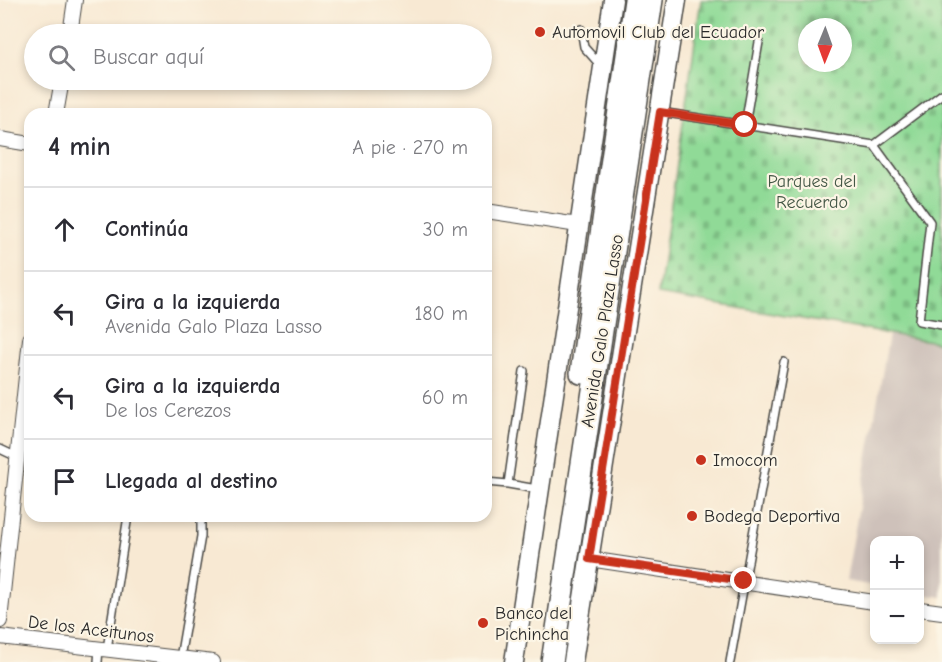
<!DOCTYPE html>
<html lang="es">
<head>
<meta charset="utf-8">
<style>
  body { margin:0; font-family:"Comic Neue",sans-serif; background:#f7f7f7; color:#2b2b33 }
  .controls { position:absolute; right:18px; bottom:18px; display:grid; overflow:hidden; border-radius:12px; box-shadow:0 3px 9px #0003 }
  .controls button { width:54px; height:54px; display:grid; place-items:center; padding:0; border:0; border-bottom:2px solid #e1e1e2; background:#fff; color:#2b2b33; font:30px sans-serif }
  .compass { position:absolute; left:798px; top:18px; width:54px; height:54px; border-radius:50%; background:#fff; box-shadow:0 3px 9px #0003; rotate:181deg }
  .stop { position:absolute; width:18px; height:18px; margin:-14px; border:4px solid #c8321e; border-radius:50%; background:#fff }
  .stop.end { background:#c8321e; border-color:#fff; box-shadow:0 2px 6px #0008 }
  .list { margin:0; padding:0; list-style:none }
  h2 { display:flex; justify-content:space-between; align-items:center; height:78px; margin:0; padding:0 24px; font-size:26px }
  h2 small { font-size:20px; font-weight:400; color:#7c7c81 }
  .list li { display:grid; grid-template-columns:39px 1fr auto; gap:18px; align-items:center; box-sizing:border-box; height:84px; padding:0 24px; border-top:2px solid #e1e1e2 }
  .list b { display:block; font-size:22px; white-space:nowrap }
  .list p { margin:0; font-size:20px; white-space:nowrap; color:#7c7c81 }
  .list em { font-size:20px; font-style:normal; color:#7c7c81 }
  .icon { flex:none; width:33px; height:33px; fill:none; stroke:currentColor; stroke-width:2; stroke-linecap:round; stroke-linejoin:round }
  .map { position:relative; flex:none; width:942px; height:662px; overflow:hidden }
  .search { position:absolute; background:#fff; box-shadow:0 3px 9px #0003; left:24px; top:24px; width:468px; height:66px; display:flex; align-items:center; gap:15px; box-sizing:border-box; padding:0 21px; border-radius:33px; color:#7c7c81; font-size:22px }
  .panel { position:absolute; background:#fff; box-shadow:0 3px 9px #0003; left:24px; top:108px; width:468px; height:414px; border-radius:18px }
  .map>svg:first-child { display:block }
  .industrial { fill:#cec1ba }
  .cemetery { fill:url(#cemetery-stones); stroke:#5e8261; stroke-width:1.5; fill-rule:evenodd }
  .lines { fill:none; stroke-linecap:round; stroke-linejoin:round }
  .service-casing { stroke:#4a4844; stroke-width:10 }
  .minor-casing { stroke:#4a4844; stroke-width:16 }
  .secondary-casing { stroke:#4a4844; stroke-width:21 }
  .primary-casing { stroke:#4a4844; stroke-width:24 }
  .service { stroke:#fff; stroke-width:7 }
  .minor { stroke:#fff; stroke-width:14 }
  .secondary { stroke:#fff; stroke-width:18 }
  .primary { stroke:#fff; stroke-width:21 }
  .route { stroke:#c8321e; stroke-width:8 }
  .poi-dot { fill:#c8321e; stroke:#fcf5e5; stroke-width:2 }
  .labels { text-anchor:middle; stroke-width:4.5; stroke-linejoin:round; paint-order:stroke }
  .poi-label { font-size:18px; fill:#2b2b2b; stroke:#fcf5e5; text-anchor:start }
  .park-label { font-size:18px; fill:#445746; stroke:#fcf5e5 }
  .street-label { font-size:18px; fill:#2b2b2b; stroke:#fcf5e5 }
</style>
</head>
<body>
<div class="map">
<svg width="942" height="662" viewBox="0 0 942 662">
  <defs>
    <pattern id="cemetery-stones" width="16" height="16" patternUnits="userSpaceOnUse" patternTransform="scale(1.5)"><rect width="16" height="16" fill="#90da97"/><path d="M2 7V4a2 2 0 0 1 4 0v3zM10 15v-3a2 2 0 0 1 4 0v3z" fill="#7cbb82"/></pattern>
  </defs>
  <rect width="100%" height="100%" fill="#fcf5e5"/>
  <filter id="ink" filterUnits="userSpaceOnUse"><feTurbulence type="fractalNoise" baseFrequency=".0167" numOctaves="2"/><feDisplacementMap in="SourceGraphic" scale="12" xChannelSelector="R" yChannelSelector="G"/><feConvolveMatrix kernelMatrix="1 2 1 2 8 2 1 2 1" color-interpolation-filters="sRGB"/></filter>
  <filter id="wash" filterUnits="userSpaceOnUse"><feTurbulence type="fractalNoise" baseFrequency=".008" numOctaves="4" result="noise"/><feDisplacementMap in="SourceGraphic" scale="24" xChannelSelector="R" yChannelSelector="G"/><feGaussianBlur stdDeviation="1.35" result="paint"/><feColorMatrix in="noise" values="0 0 0 0 0 0 0 0 0 0 0 0 0 0 0 0 0 1.4 0 .05"/><feComposite in="paint" operator="in"/></filter>
  <g filter="url(#wash)">
    <rect width="100%" height="100%" fill="#f8e9d3"/>
    <!-- industrial -->
    <path class="industrial" d="M889,335L942,344V597L920,594V540H874V586L846,581Z"/>
    <!-- cemetery -->
    <path class="cemetery" d="M701,0H942V343L658,294ZM807,27H843V63H807Z"/>
  </g>
  <g filter="url(#ink)">
    <g class="lines">
      <!-- service casing -->
      <g class="service-casing">
        <path id="service" d="M581,29L584,47L600,65
          M660,112L874,145L930,222L919,321L942,325
          M745,125L759,42
          M874,145L942,94
          M524,371L508,484L537,489
          M0,449L17,457
          M486,482L508,484
          M107,649L128,516
          M180,658L201,536V516
          M98,662L99,648
          M730,662L784,362"/>
      </g>
      <!-- minor casing -->
      <g class="minor-casing">
        <path id="minor" d="M70,34L75,0
          M56,114L62,80
          M0,139L30,144
          M486,211L578,225
          M589,559L874,602
          M920,609L942,612
          M0,621L30,339
          M0,637L213,662"/>
      </g>
      <!-- secondary casing -->
      <g class="secondary-casing">
        <path id="secondary" d="M514,662L613,0
          M573,662L677,0"/>
      </g>
      <!-- primary casing -->
      <g class="primary-casing">
        <path id="primary" d="M581,373L635,0
          M552,662L652,0"/>
      </g>
      <!-- service -->
      <use href="#service" class="service"/>
      <!-- minor -->
      <use href="#minor" class="minor"/>
      <!-- secondary -->
      <use href="#secondary" class="secondary"/>
      <!-- primary -->
      <use href="#primary" class="primary"/>
    </g>
  </g>
  <g class="lines" filter="url(#ink)">
    <!-- route -->
    <path class="route" d="M744,581L589,559L660,112L745,125"/>
  </g>
  <!-- markers -->
  <g class="poi-dot">
    <circle cx="540" cy="32" r="6"/>
    <circle cx="701" cy="460" r="6"/>
    <circle cx="692" cy="516" r="6"/>
    <circle cx="483" cy="623" r="6"/>
  </g>
  <g class="labels">
    <!-- poi labels -->
    <g class="poi-label">
      <text x="552" y="38">Automovil Club del Ecuador</text>
      <text x="713" y="466">Imocom</text>
      <text x="704" y="522">Bodega Deportiva</text>
      <text x="495" y="619">Banco del<tspan x="495" dy="21">Pichincha</tspan></text>
    </g>
    <!-- park labels -->
    <g class="park-label">
      <text x="812" y="187">Parques del<tspan x="812" dy="21">Recuerdo</tspan></text>
    </g>
    <!-- street labels -->
    <g class="street-label">
      <text transform="translate(602 331) rotate(-81)" y="6">Avenida Galo Plaza Lasso</text>
      <text transform="translate(91 629) rotate(7)" y="6">De los Aceitunos</text>
    </g>
  </g>
</svg>
<div class="controls">
<button>+</button>
<button>−</button>
</div>
<svg class="compass" viewBox="-18 -18 36 36"><path d="M0-13l5 13h-10z" fill="#e53935"/><path d="M0 13l5-13h-10z" fill="#7c7c81"/></svg>
<div class="stop" style="left:745px;top:125px"></div>
<div class="stop end" style="left:744px;top:581px"></div>
<div class="search"><svg class="icon" aria-label="search" viewBox="0 0 24 24"><circle cx="10" cy="10" r="6"/><path d="M15 15l6 6"/></svg>Buscar aquí</div>
<section class="panel">
<h2>4 min<small>A pie · 270 m</small></h2>
<ul class="list">
<li><svg class="icon" aria-label="ahead" viewBox="0 0 24 24"><path d="M12 20V5M6 11l6-6 6 6"/></svg><div><b>Continúa</b></div><em>30 m</em></li>
<li><svg class="icon" aria-label="left" viewBox="0 0 24 24"><path d="M17 20v-9H6M10 6l-5 5 5 5"/></svg><div><b>Gira a la izquierda</b><p>Avenida Galo Plaza Lasso</p></div><em>180 m</em></li>
<li><svg class="icon" aria-label="left" viewBox="0 0 24 24"><path d="M17 20v-9H6M10 6l-5 5 5 5"/></svg><div><b>Gira a la izquierda</b><p>De los Cerezos</p></div><em>60 m</em></li>
<li><svg class="icon" aria-label="arrive" viewBox="0 0 24 24"><path d="M6 21V4h12l-3 4 3 4H6"/></svg><div><b>Llegada al destino</b></div></li>
</ul>
</section>
</div>
</body>
</html>
